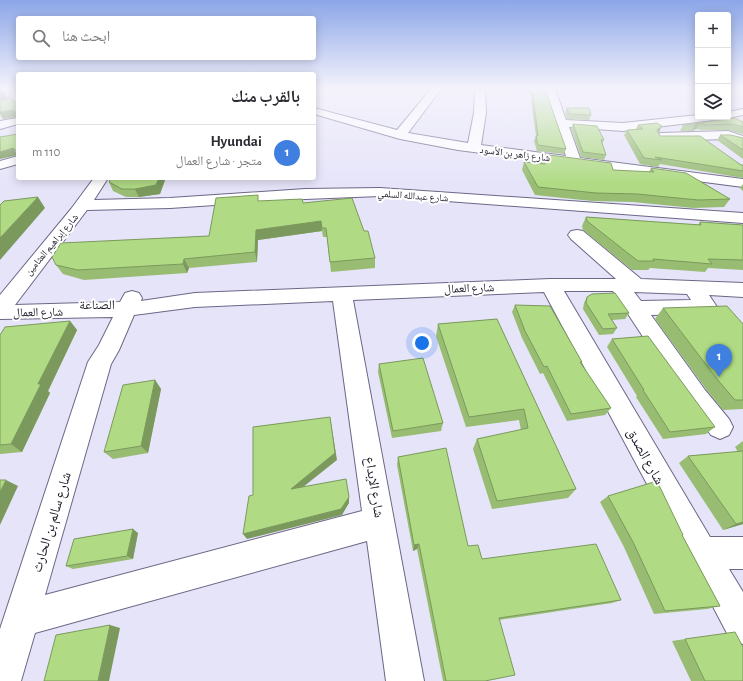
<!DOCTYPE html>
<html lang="ar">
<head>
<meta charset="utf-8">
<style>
  body { margin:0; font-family:"Alegreya Sans","Noto Naskh Arabic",sans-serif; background:#f2f2f3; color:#2b2b33; direction:rtl }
  .controls { position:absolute; right:12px; top:12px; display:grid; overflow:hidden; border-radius:4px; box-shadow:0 2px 10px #0003 }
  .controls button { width:36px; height:36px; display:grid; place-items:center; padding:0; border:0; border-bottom:1px solid #e1e1e2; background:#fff; color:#2b2b33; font:20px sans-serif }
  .you { position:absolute; left:422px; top:343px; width:14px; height:14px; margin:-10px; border:3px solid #fff; border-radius:50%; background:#1a73e8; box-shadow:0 0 0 6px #1a73e833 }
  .badge { display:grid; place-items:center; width:26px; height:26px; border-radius:50%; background:#5f8c1f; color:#fff; font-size:13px; font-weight:700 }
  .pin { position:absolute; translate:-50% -33px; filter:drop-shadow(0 1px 2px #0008) }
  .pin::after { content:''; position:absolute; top:21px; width:14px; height:12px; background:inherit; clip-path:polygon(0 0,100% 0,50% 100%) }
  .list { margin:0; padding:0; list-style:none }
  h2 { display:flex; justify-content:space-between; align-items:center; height:52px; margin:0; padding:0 16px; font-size:17px }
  h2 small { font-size:13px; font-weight:400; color:#7c7c81 }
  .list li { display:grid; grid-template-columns:26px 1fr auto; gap:12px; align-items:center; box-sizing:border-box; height:56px; padding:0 16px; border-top:1px solid #e1e1e2 }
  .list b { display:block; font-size:15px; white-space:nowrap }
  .list p { margin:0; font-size:13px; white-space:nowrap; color:#7c7c81 }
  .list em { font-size:13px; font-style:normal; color:#7c7c81 }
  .icon { flex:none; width:22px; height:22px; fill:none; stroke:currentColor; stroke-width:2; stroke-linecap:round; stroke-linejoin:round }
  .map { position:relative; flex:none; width:743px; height:681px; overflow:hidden; direction:ltr }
  .search { position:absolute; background:#fff; box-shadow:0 2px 10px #0003; left:16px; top:16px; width:300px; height:44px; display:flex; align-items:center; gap:10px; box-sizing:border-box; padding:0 14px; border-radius:4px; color:#7c7c81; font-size:15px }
  .panel { position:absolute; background:#fff; box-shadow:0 2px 10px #0003; left:16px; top:72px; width:300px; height:108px; border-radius:4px; direction:rtl }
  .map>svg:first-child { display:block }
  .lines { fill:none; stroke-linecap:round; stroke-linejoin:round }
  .minor-casing { stroke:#6c6786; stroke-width:2 }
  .minor { fill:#fff; fill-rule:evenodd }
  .wall { fill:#97bc72 }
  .shaded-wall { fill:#7b995c }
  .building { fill:#b0db84; stroke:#7b995c }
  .labels { text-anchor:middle; stroke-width:4; stroke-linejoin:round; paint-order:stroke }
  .far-street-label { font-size:10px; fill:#1a1825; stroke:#fff }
  .street-label { font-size:12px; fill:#1a1825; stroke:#fff }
  .neighbourhood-label { font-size:13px; fill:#1a1825; stroke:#fff }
  .near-street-label { font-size:14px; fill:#1a1825; stroke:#fff }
</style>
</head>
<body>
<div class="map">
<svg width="743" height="681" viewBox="0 0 743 681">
  <rect width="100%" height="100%" fill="#e6e4f9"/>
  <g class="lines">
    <!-- minor casing -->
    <g class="minor-casing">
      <path id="minor" d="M10,89H18V102L0,107V101L11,97Z
        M431,89H441L408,133L468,143L474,113L475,89H485L486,113L481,145L566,156L545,89H555L566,120L623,123L698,115V117H720L718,119L714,120L623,131L569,127L580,158L743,179V187L458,150L400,139L314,114V108L397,130Z
        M743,109V115L728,118L724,117H728V112Z
        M18,118V124L0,129V121Z
        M728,131L743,136V144L727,139L661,141L657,140L655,137L657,134L661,133Z
        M18,156V164L0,169V161Z
        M94,178H108L94,200L170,198L305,189L380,188L743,213V223L380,196L305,199L170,208L87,210L15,305L120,302L125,293L132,291L139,293L142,298L141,301L195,293L550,279H616L571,239L568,235L571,231L577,230L583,231L641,279L743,283V297L709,295L717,307L714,312L707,314L651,315L705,390L729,419L733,427L729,435L720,439L711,435L687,404L613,291H564L710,537H743V569H729L743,592V644L730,639L691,565L689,564L684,553L544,292L353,300L424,681H386L367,541L35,633L21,681H0V629L88,362L99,345L113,317L0,319V295L71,209ZM634,292L687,294L691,300L641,301ZM333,301L362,511L45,595L111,364L119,350L134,315L195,307Z"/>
    </g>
    <!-- minor -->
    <use href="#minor" class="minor"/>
  </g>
  <!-- wall -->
  <path class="wall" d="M527,89H545L566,149L564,154L537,151L534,141L536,136L531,100L532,98Z
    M567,108L591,115L589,120L567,119L565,112Z
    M735,118L743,127V134L728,130H702L696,129L692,131H680L683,125Z
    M573,124L604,140L602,144L606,155L604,160L581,157L571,129Z
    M638,125L662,126L659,132L658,133L660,136L743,165V178L660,164L658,167L640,164L624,135L627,130L636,129Z
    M720,135L743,138V159L717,140Z
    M542,154L613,170L649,172L651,168L730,199L724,207L693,208L633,202L592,201L535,195L522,170L524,162L540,163V162Z
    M111,178H164L165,180L160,194L139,197H126L113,191L109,182Z
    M743,184V191L740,188Z
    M260,201L303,203L364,231L375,258V268L331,272L327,237H323L322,231L258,240L257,262L189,268L187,273L84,280L63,274L56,265L209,236Z
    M586,217L698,225L700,222L743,225V270L708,268L705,272L650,268L648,270H632L583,230L582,226Z
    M587,297L629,313L625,319L612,320L617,328L613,334L599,335L583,309L584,303Z
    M515,305L582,362L581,364L611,408L605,415L567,421L543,373L540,374L522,338L512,312Z
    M663,308L743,324V409L723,410L706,389L655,319Z
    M497,319L576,489L568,498L492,509L473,449L477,439L521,430L519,420L466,427L436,336L438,324Z
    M70,321L77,330L48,391L50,393L22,452L0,454V335Z
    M612,339L715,427L706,434L663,439L636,397L637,396L607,347Z
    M379,364L443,423L441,431L392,438L378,372Z
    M155,380L161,389L148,453L113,459L104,452Z
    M743,441V524L723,530L679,463L688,456L738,452L735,447Z
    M398,457L468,546L482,559L621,600L612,603L499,620L485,681H443L417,549L413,551L397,465Z
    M608,496L682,535L720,606L707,609L654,614L624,547L600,502Z
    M138,533L133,559L73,569L66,566Z
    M685,639L743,681H691L672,641Z"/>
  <!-- shaded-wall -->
  <path class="shaded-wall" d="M3,91L7,97L0,100V92Z
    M14,110L18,112V117L3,119L0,114V112Z
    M700,123L696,129L692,131L695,125Z
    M662,126L659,132L654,136L657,130Z
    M13,148L18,155L0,159V152Z
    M15,150H18V155Z
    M159,178H164L165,180L160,194L139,197L135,189Z
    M38,197L45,208L0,260V238Z
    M321,221L322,231L258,240L257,262L255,252L256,230Z
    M184,259L189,268L187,273L183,264Z
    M70,321L77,330L48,391L50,393L22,452L11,444L38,384Z
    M155,380L161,389L148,453L141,446Z
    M330,417L337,460L293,495L291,489Z
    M6,480L18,486L0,525V492Z
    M349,497V503L342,515L247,539L243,534Z
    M743,522V524L723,530L736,524Z
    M133,529L138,533L133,559L127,556Z
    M419,544L417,549L413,551L414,545Z
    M110,625L120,628L109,681H98Z"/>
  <!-- building -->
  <path class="building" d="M0,89L3,91L0,92Z
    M530,89H545L566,149L538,145L536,136H538L533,96H534Z
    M11,98L18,105V112L16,113L14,110L0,112V101Z
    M567,108H589L591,115L569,114Z
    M735,118L743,122V127L732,124L706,125L700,123L695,125H683Z
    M657,123L662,126L657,130L660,136H700L741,165H743V171L655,157L662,160L644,158L627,130L643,129L638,125Z
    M573,124L597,126L604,140H601L606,155L583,152Z
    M18,134V150H15L13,148L0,152V137Z
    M720,135H731L743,138V150Z
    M542,154L611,163L613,170L654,172L651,168L686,173L730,199L698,200L637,194L596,193L538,187L524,162L545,164Z
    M111,178H159L156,185L135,189H122L109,182Z
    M258,195V201L302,199L303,203L352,198L364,231H368L375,258L330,262L326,228H322L321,221L256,230L255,252L184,259L183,264L78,270L56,265L52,257L61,243L209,236L216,198Z
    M38,197L0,238V205L4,201Z
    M586,217L701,225L700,222L743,225V260L708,259L712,264L653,259L654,261H638L587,221Z
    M615,293L629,313L608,314L617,328L603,329L586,303L587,297L592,294Z
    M515,305L550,306L582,362H580L611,408L571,414L547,366L544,367L525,331Z
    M727,306L743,324V400H735L717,379L663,308Z
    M497,319L576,489L497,501L477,439L528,428L524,409L469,417L438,324Z
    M70,321L38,384H41L11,444L0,445V335L5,327Z
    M648,336L715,427L670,432L643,390H644L612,339Z
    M423,358L443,423L393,431L379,364Z
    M155,380L141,446L104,452L123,385Z
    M330,417L335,453L291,489L346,479L349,497L341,509L243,534L249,496L253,495V427Z
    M446,448L468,546L478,545L482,559L596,544L621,600L499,618L515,675L485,681H446L419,544L414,545L398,457Z
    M743,451V522L736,524L688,456Z
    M0,480H6L0,492Z
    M657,481L683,535H682L720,606L665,611L633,542L608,496Z
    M133,529L127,556L66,566L74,539Z
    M110,625L98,681H44L56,635Z
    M735,632L743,647V681H705L685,639Z"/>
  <!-- sky -->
  <linearGradient id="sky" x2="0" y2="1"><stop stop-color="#8ca6e8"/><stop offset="0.48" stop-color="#f4f3fc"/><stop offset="1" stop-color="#f4f3fc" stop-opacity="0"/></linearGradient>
  <rect width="743" height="184" fill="url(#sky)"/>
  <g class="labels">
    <!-- far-street labels -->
    <g class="far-street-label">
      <text transform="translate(515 153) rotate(7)" y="4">شارع زاهر بن الأسود</text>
      <text transform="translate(413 195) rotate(4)" y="4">شارع عبدالله السلمي</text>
      <text transform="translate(51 244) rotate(-50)" y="4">شارع إبراهيم العثامين</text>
    </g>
    <!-- street labels -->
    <g class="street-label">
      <text transform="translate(469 288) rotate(-2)" y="4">شارع العمال</text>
      <text transform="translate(38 312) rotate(-1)" y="4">شارع العمال</text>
    </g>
    <!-- neighbourhood labels -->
    <g class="neighbourhood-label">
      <text x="97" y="309">الصناعة</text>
    </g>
    <!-- near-street labels -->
    <g class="near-street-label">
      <text transform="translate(646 456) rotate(61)" y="5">شارع الصدق</text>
      <text transform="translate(375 487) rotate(81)" y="5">شارع الإبداع</text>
      <text transform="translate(51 522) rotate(-73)" y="5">شارع سالم بن الحارث</text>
    </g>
  </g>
</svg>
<div class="controls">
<button>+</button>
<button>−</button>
<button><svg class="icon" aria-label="layers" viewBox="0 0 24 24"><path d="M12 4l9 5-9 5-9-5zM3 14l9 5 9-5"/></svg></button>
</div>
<div class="you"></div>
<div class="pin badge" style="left:719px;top:377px;background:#3f7fe0">1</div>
<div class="search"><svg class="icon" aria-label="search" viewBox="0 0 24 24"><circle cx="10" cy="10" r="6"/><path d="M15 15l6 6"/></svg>ابحث هنا</div>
<section class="panel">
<h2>بالقرب منك<small></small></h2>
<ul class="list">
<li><span class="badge" style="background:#3f7fe0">1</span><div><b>Hyundai</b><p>متجر · شارع العمال</p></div><em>110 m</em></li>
</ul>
</section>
</div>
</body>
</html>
